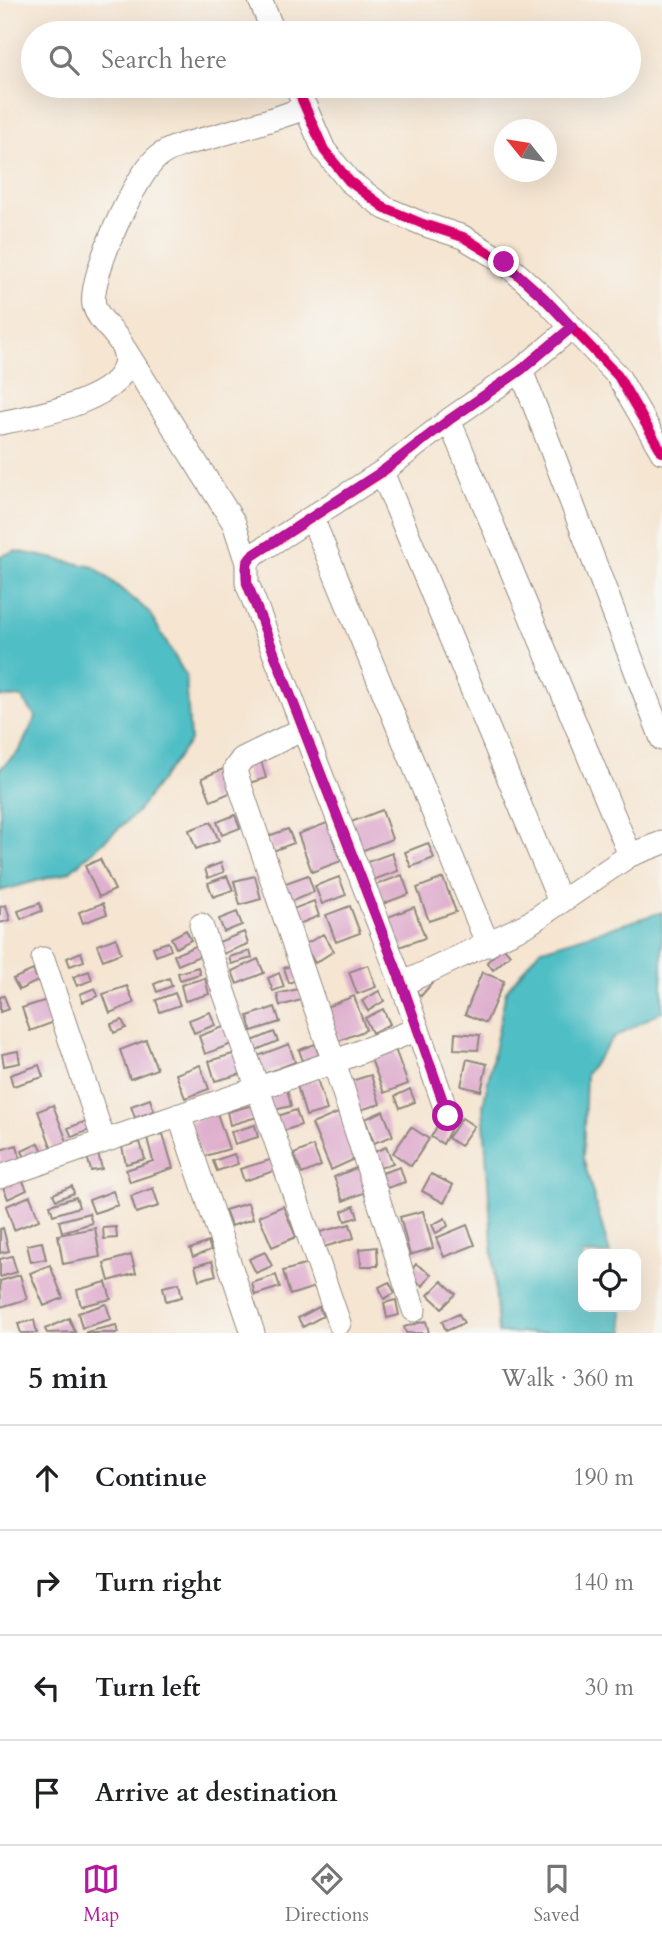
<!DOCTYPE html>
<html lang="en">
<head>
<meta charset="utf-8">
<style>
  body { margin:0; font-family:Cardo,serif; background:#f2f2f2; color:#202124 }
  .controls { position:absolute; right:21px; bottom:21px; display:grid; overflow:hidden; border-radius:14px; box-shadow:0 7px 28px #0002 }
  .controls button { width:63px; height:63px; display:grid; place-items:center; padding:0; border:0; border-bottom:2px solid #e0e0e0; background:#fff; color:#202124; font:35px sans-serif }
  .compass { position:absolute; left:494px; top:119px; width:63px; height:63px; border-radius:50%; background:#fff; box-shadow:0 7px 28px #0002; rotate:300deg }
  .stop { position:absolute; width:21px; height:21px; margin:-16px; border:5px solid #b5179e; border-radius:50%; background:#fff }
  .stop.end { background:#b5179e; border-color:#fff; box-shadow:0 2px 7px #0008 }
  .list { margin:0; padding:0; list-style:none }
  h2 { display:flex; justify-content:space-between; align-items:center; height:91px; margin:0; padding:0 28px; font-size:30px }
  h2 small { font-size:23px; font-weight:400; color:#757577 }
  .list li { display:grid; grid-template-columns:46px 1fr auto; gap:21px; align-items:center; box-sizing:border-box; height:105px; padding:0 28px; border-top:2px solid #e0e0e0 }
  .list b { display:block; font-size:26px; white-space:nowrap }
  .list em { font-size:23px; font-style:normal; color:#757577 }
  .icon { flex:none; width:38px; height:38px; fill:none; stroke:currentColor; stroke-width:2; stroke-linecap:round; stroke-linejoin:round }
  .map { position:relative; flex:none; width:662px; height:1333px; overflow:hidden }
  .search { position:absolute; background:#fff; box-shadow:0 7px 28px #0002; left:21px; right:21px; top:21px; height:77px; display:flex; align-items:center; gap:18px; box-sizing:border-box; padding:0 24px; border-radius:38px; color:#757577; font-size:26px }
  .sheet { height:511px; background:#fff }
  nav { display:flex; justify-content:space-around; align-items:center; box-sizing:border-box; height:98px; border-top:2px solid #e0e0e0; background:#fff; font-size:19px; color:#757577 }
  nav a { display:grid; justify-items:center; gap:4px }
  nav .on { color:#b5179e }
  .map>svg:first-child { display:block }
  .water { fill:#4fbec5; stroke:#3d7478; stroke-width:2 }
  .building { fill:#dfafce }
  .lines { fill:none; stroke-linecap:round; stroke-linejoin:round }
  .minor-casing { stroke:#90887e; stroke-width:25 }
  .minor { stroke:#fff; stroke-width:23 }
  .cycleway-casing { stroke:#f6f6f2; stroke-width:15 }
  .cycleway { stroke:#d6006c; stroke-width:10 }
  .route { stroke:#b5179e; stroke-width:9 }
</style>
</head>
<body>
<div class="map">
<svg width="662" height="1333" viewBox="0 0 662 1333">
  <rect width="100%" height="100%" fill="#f6f6f2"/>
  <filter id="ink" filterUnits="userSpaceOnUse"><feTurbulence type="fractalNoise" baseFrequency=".0143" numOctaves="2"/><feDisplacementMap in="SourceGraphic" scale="14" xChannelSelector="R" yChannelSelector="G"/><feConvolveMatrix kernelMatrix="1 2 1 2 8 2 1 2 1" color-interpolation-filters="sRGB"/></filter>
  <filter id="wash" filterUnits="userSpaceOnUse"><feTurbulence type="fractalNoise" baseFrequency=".00686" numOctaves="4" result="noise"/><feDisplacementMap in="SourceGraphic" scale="28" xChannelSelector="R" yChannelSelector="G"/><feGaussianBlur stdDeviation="1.57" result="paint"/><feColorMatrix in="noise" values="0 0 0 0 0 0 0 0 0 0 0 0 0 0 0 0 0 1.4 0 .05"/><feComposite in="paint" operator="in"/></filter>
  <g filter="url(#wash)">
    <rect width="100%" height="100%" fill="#f5e5d1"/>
    <!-- water -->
    <path class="water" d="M16,551L94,567L149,612L186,676L190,741L136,813L69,872L0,891V769L19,751L36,717L21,697H0V556Z
      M662,912V1011L612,1039L586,1074L583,1158L610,1254H583V1307H621L624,1333H498L483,1106L506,991L539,950Z"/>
    <g id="blocks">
      <!-- building -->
      <path class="building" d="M260,757L266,778L249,783L243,761Z
        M223,769L232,792L211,801L202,778Z
        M382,810L392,839L361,851L351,822Z
        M235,815L240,828L222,835L217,822Z
        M211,822L219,841L196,849L189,830Z
        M327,823L341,861L312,872L298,834Z
        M288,829L294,843L273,851L268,836Z
        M428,843L434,858L411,867L405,852Z
        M392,853L398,871L373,880L367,862Z
        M100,859L115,890L99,897L85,866Z
        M221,863L224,872L208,878L205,869Z
        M308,875L314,892L290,902L283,884Z
        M402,875L409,894L380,905L373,886Z
        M227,876L233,890L213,897L208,883Z
        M255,876L261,899L240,905L234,881Z
        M339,877L346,895L322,904L315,886Z
        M443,878L456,912L429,921L417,888Z
        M314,901L319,916L299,924L293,909Z
        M40,903L42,911L21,919L18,911Z
        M103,903L107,914L83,923L79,912Z
        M6,905L10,920L0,923V907Z
        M350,906L360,933L336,942L326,915Z
        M414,907L425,938L399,947L388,917Z
        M237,912L242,925L224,932L219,919Z
        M186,930L191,940L176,948L171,938Z
        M244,932L248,944L220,955L216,943Z
        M323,934L334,951L315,963L304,945Z
        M116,938L121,953L103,960L97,945Z
        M168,942L171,950L156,956L153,947Z
        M198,945L202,955L178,965L174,955Z
        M503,947L510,955L493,970L487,962Z
        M250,951L252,958L231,964L229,957Z
        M81,952L84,961L70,966L67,958Z
        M258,959L264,973L237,984L232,971Z
        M294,965L299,979L289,983L284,968Z
        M368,965L376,987L357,994L349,972Z
        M198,967L200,974L180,980L178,973Z
        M33,970L38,981L19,990L13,979Z
        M89,971L92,980L77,986L73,977Z
        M482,972L504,981L486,1023L465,1014Z
        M279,973L284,987L273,991L268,978Z
        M425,975L433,982L421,996L413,989Z
        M169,978L172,986L157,992L154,984Z
        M205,978L209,994L185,1001L181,985Z
        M127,986L134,1003L110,1013L103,994Z
        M95,988L98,996L83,1002L80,994Z
        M298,989L301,1000L280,1006L277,994Z
        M379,991L384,1001L368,1011L362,1001Z
        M175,993L180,1005L160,1012L156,1000Z
        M4,996L9,1009L0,1012V997Z
        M354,996L366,1030L339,1041L326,1007Z
        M50,999L57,1021L30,1031L22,1008Z
        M275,1007L280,1022L252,1031L248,1016Z
        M383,1009L390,1024L372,1033L365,1018Z
        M210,1012L215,1025L194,1033L189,1020Z
        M122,1020L126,1028L114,1033L111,1024Z
        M226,1026L232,1044L205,1054L199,1036Z
        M274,1032L278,1041L254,1051L250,1042Z
        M455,1033L480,1035L478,1050L454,1049Z
        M146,1040L157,1069L130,1079L120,1050Z
        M289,1044L295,1062L262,1075L255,1057Z
        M315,1044L319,1055L303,1061L299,1050Z
        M395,1049L408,1084L384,1093L371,1059Z
        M18,1051L20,1063L4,1066L2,1054Z
        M236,1053L241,1074L215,1081L209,1061Z
        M467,1059L487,1064L481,1091L461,1086Z
        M39,1065L43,1077L13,1086L10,1075Z
        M200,1065L209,1089L185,1098L176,1074Z
        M371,1075L380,1104L360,1110L351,1081Z
        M317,1079L327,1110L306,1116L297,1086Z
        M287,1089L291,1106L270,1111L266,1095Z
        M410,1089L415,1102L400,1108L395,1096Z
        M150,1099L154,1111L135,1118L131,1106Z
        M53,1105L68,1144L52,1149L38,1111Z
        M253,1105L257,1117L230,1125L227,1112Z
        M296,1110L301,1125L280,1132L275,1117Z
        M383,1111L393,1136L374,1143L365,1119Z
        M217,1113L229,1149L202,1157L190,1122Z
        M338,1113L357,1158L331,1170L312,1124Z
        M462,1118L474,1126L460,1146L448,1138Z
        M441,1119L453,1124L443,1144L431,1137Z
        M89,1120L92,1129L72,1137L68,1128Z
        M255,1125L258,1137L235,1144L231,1132Z
        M411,1127L429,1139L411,1166L393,1153Z
        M163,1134L173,1168L130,1182L126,1170L153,1161L147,1138Z
        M140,1142L145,1159L126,1164L122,1147Z
        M39,1143L44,1154L27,1162L22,1151Z
        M17,1145L21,1163L0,1168V1150Z
        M313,1146L321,1166L302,1174L294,1154Z
        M386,1147L393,1163L380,1168L374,1152Z
        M98,1153L102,1169L91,1171L87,1156Z
        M234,1154L238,1164L217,1171L213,1161Z
        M273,1159L277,1170L244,1181L240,1169Z
        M361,1166L371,1190L343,1201L334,1177Z
        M400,1167L405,1182L387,1188L382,1173Z
        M431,1174L453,1185L444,1203L422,1191Z
        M22,1179L27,1190L8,1199L3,1187Z
        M72,1186L74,1193L56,1200L53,1194Z
        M153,1188L159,1206L136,1213L131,1196Z
        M113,1191L118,1205L94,1213L89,1200Z
        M30,1196L39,1220L14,1230L6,1206Z
        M76,1197L79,1207L53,1215L50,1205Z
        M248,1203L253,1219L231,1226L225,1210Z
        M283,1206L296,1237L272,1247L259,1216Z
        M354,1206L358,1217L345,1221L342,1211Z
        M423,1211L433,1248L410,1255L400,1217Z
        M89,1213L92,1223L62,1232L59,1221Z
        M445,1218L448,1226L436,1233L432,1225Z
        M350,1224L354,1238L324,1247L320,1232Z
        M467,1225L475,1245L444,1257L436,1238Z
        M116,1227L117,1238L104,1239L103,1228Z
        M3,1228L9,1251L0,1253V1229Z
        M95,1228L100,1257L63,1264L58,1235Z
        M42,1242L46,1259L31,1262L27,1245Z
        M208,1242L211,1250L193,1257L190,1249Z
        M377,1247L378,1266H361L360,1249Z
        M265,1252L272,1266L256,1273L249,1259Z
        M131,1255L136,1273L109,1281L104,1263Z
        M12,1256L17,1272L0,1277V1259Z
        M212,1261L216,1275L199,1280L195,1266Z
        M308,1264L315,1287L290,1295L283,1271Z
        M416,1264L431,1274L423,1286L408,1276Z
        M50,1265L63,1298L44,1306L30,1273Z
        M20,1275L27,1299L1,1307L0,1281Z
        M276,1275L280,1287L255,1295L252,1283Z
        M442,1281L456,1294L442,1308L428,1295Z
        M106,1282L111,1299L81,1306L77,1290Z
        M389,1282L395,1293L384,1299L379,1287Z
        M179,1283L182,1297L166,1301L163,1287Z
        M396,1300L399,1315L387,1318L384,1303Z
        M106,1304L111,1319L82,1328L78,1313Z
        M319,1307L323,1316L303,1327L298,1318Z
        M459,1314L464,1323L446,1331L442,1321Z
        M69,1318L75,1332L47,1333L45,1329Z
        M34,1320L37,1333H21L18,1324Z
        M426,1321L429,1333H406L404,1327Z
        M116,1325L118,1333H86V1332Z"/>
    </g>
  </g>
  <g filter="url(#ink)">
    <use href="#blocks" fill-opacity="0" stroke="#90887e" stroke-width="2"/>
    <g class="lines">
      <!-- minor casing -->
      <g class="minor-casing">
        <path id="minor" d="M260,0L274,33
          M296,86L324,150L349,181L385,208L423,224L463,237L504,262L543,297L618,376L662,452
          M125,350L234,523L247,563
          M521,370L662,739
          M449,420L630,855
          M0,423C31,417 134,399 125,354C122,335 99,324 94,305C88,278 136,172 159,156C175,144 200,141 219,135C248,127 277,118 306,108
          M382,472L560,902
          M312,518L488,945
          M303,729L242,759L235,769L236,774L334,1062L414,1310
          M201,925L339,1323
          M43,959L104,1141
          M402,984L528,924L630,855L662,843
          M179,1115L253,1333
          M448,1116L402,984L247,583V563L252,556L382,472L449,420L521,370L572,327
          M0,1177L334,1062L418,1029"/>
      </g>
      <!-- minor -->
      <use href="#minor" class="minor"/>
      <!-- cycleway casing -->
      <g class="cycleway-casing">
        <path id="cycleway" d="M296,86L324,150L349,181L385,208L423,224L463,237L504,262L543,297L618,376L662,452
          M448,1116L402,984L247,583V563L252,556L382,472L449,420L521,370L572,327"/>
      </g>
      <!-- cycleway -->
      <use href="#cycleway" class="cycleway"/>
    </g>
  </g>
  <g class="lines" filter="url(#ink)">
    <!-- route -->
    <path class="route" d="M448,1116L402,984L247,583C245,572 245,565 252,556L382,471L449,420L521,370L572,327L543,297L504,262"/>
  </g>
</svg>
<div class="controls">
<button><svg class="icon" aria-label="locate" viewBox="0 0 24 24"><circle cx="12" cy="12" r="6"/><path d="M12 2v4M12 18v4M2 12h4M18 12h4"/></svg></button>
</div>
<svg class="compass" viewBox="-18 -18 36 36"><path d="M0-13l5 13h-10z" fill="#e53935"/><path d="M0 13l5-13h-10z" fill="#757577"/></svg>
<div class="stop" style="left:448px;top:1116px"></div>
<div class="stop end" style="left:504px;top:262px"></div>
<div class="search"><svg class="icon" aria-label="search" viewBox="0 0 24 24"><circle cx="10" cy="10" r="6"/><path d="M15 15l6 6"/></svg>Search here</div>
</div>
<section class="sheet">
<h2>5 min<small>Walk · 360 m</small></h2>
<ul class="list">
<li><svg class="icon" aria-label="ahead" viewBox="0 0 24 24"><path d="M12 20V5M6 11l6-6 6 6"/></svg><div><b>Continue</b></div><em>190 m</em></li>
<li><svg class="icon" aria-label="right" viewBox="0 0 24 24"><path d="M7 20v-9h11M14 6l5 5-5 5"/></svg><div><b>Turn right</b></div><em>140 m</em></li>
<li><svg class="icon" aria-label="left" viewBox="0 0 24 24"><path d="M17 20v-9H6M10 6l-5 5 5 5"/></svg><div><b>Turn left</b></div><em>30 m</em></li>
<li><svg class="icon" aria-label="arrive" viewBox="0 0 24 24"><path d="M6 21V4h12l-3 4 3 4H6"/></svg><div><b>Arrive at destination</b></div></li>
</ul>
</section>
<nav>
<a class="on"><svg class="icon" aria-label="map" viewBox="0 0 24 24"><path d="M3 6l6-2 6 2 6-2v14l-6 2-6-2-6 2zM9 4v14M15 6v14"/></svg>Map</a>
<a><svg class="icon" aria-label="directions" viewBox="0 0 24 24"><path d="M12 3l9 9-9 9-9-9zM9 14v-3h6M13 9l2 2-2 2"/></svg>Directions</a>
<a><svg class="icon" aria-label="saved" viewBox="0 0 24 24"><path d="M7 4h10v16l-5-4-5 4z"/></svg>Saved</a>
</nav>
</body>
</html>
